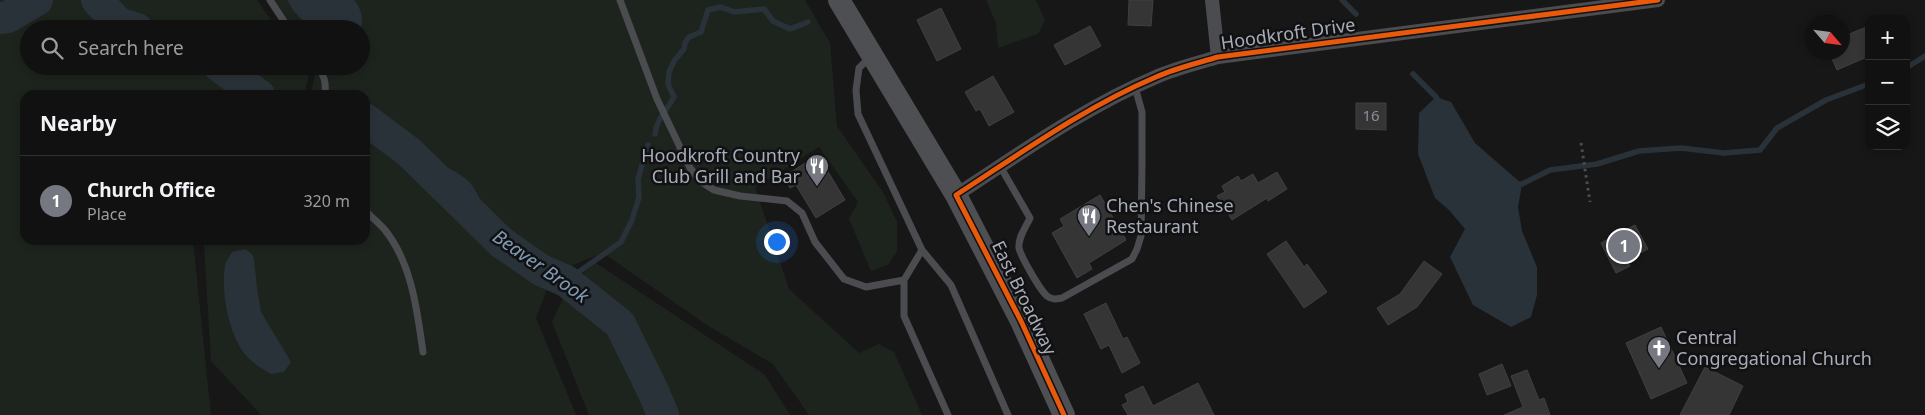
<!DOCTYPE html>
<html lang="en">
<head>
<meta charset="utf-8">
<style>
  body { margin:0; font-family:"Noto Sans",sans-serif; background:#1e1f1f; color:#f1f3f6 }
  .controls { position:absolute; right:15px; top:15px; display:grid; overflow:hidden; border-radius:10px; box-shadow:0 2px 8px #0003 }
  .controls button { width:45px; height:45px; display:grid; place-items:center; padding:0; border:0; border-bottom:1px solid #303131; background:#111; color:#f1f3f6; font:25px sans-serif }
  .compass { position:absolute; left:1805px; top:15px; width:45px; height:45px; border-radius:50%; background:#111; box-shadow:0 2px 8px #0003; rotate:118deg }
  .you { position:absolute; left:776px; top:241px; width:18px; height:18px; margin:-12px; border:4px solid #fff; border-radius:50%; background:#1a73e8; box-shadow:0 0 0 8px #1a73e833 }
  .badge { display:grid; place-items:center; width:32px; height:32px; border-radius:50%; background:#757880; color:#fff; font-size:16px; font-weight:700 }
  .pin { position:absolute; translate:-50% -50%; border:2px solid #fff; box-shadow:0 1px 5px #0006 }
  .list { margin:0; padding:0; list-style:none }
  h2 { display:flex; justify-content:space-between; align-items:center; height:65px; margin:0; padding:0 20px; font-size:21px }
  h2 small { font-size:16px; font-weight:400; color:#9c9d9f }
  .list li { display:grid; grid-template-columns:32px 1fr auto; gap:15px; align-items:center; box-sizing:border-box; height:90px; padding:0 20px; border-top:1px solid #303131 }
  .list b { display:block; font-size:19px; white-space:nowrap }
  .list p { margin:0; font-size:16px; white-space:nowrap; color:#9c9d9f }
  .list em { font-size:16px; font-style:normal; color:#9c9d9f }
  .icon { flex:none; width:28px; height:28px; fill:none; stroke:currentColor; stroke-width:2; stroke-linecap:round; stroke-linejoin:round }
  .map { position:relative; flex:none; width:1925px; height:415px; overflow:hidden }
  .search { position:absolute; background:#111; box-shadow:0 2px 8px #0003; left:20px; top:20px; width:350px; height:55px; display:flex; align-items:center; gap:12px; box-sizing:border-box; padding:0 18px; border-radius:28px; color:#9c9d9f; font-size:19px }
  .panel { position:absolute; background:#111; box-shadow:0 2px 8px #0003; left:20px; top:90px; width:350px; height:155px; border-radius:15px }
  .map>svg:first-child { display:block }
  .green { fill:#1d241e }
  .water { fill:#2a3239 }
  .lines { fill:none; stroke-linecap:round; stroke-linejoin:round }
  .stream { stroke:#2a3239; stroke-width:5.5 }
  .river { stroke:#2a3239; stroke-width:32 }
  .building { fill:#353536; stroke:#3f4043 }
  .path { stroke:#4d4e52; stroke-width:3; stroke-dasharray:2.5 4; stroke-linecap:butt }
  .lane { stroke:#4b4c50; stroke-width:7 }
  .street { stroke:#4b4c50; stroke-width:14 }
  .primary { stroke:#4d4f52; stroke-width:22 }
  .cycleway-casing { stroke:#111113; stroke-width:8 }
  .cycleway { stroke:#e8590c; stroke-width:5 }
  .labels { text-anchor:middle; stroke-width:5; stroke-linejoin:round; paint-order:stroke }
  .number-label { font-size:15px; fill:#8b8f98 }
  .street-label { font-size:18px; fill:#a8adb8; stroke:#111113 }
  .poi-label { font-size:18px; fill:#a8adb8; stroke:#111113; text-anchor:start }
  .water-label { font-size:19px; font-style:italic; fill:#7f9bb3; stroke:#111113 }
</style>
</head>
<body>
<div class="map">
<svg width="1925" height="415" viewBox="0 0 1925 415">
  <rect width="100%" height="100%" fill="#171717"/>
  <!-- green -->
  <path class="green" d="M0,0H257L277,29H29V66H303L309,75L304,95H25V240H193L211,415H0Z
    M269,0H805L830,43L837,126L884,194L897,222V251L888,265L871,271L849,219L858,202L819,147L755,187L789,289L859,353L879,344L894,352L922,415H809L773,364L707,325L603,253L553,273L536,318L576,415H261L211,361L204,244L206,240H365V95H311L315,73L311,66H361V29H287Z
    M986,0H1036L1045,20L1038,34L998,48L996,23Z
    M596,263L765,375L790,415H589L552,322L569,285Z"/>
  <!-- water -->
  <path class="water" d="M287,0H354C360,6 365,20 360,29H310L294,11Z
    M1436,97L1451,102L1475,143L1522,184L1518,207L1522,231L1537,267V295L1531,317L1511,327L1473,305L1450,257L1465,229L1449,210L1435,198L1418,154L1419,113Z
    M376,123C393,132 406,146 422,156C436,164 453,168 466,179C476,187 479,200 487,211C497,225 513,246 528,255C540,262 553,268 564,276L557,290L546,281L505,261L458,196L442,183L401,165L365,130Z
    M245,249L252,254L254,260L257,288L261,312L291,362L284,372L271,374C262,369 251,362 244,353C228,331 221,292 225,266C226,261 230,256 232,252Z"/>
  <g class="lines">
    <!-- stream -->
    <path class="stream" d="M1342,0L1356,14
      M1906,68L1925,56
      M1413,74L1436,97L1439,103
      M655,134C656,120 667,110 674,97L668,84L669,72L674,61L684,49L685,43L689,37L701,32L708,10L721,7L734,12L764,9L773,21L790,29L808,22
      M1516,184H1522L1550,170L1597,164L1639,151L1681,148L1724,153L1760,150L1777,128L1826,100L1869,84
      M566,281L621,242L632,220L639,197L638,179L648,145"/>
    <!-- river -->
    <path class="river" d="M97,0L118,23L137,29
      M0,18L8,17L37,0
      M219,66L259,95
      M365,119L409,152L502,243L541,270L566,281L620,324L654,393L663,415"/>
  </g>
  <!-- building -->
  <path class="building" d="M1129,0H1153L1151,26L1128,25Z
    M941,8L961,49L937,61L917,20Z
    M1090,26L1101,46L1065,65L1054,45Z
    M1869,26V56L1837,70L1829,52H1842V37Z
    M993,76L1014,112L989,126L980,109L976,111L965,92Z
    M1356,103H1386V130L1356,129Z
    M818,155L845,200L816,218L796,185L790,188L783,177Z
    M1277,172L1287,189L1268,201L1267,198L1232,220L1217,196L1225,192L1222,186L1238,176L1241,181L1253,174L1258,183Z
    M1100,195L1126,240L1089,263L1092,269L1077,278L1052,233L1064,226L1060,219Z
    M1635,225L1648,249L1627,260L1630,266L1616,273L1601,243Z
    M1286,241L1304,267L1307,264L1327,292L1304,308L1267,254Z
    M1424,261L1442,274L1417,307L1388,325L1377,308L1400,294Z
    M1106,303L1123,339L1127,337L1140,363L1122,373L1109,345L1101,349L1084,314Z
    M1661,327L1687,383L1651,399L1626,343Z
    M1502,364L1511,386L1487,395L1479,374Z
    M1705,367L1743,386L1729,415H1680Z
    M1527,370L1539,400L1544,398L1550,415H1504L1523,407L1511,376Z
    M1198,383L1214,415H1128L1122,405L1128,402L1125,395L1143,386L1153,406Z"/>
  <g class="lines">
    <!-- path -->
    <path class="path" d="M1581,143L1590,202"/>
    <!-- lane -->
    <path class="lane" d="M270,0L289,29
      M620,0L657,99L690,168L700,181L714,190L740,196L787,201L802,213L815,242L844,279L866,287L904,280
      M870,57L859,68L856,90L858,114L922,250L951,285L1008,415
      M316,66C325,76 326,82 325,95
      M1000,166L1030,218C1026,227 1018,237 1019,248C1021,257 1040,290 1047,296C1052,300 1056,299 1062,298L1132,259L1137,249L1141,236L1142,165V112L1135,87
      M365,210C371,217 379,223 385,230C412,264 417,310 423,352
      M922,250L904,280V316L948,415"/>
    <!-- street -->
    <path class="street" d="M1212,0L1218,57
      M956,195C1021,153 1085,107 1156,77C1176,68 1198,63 1218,57L1658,0"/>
    <!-- primary -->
    <path class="primary" d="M839,0L956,195L1021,321L1064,415"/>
    <!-- cycleway casing -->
    <g class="cycleway-casing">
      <path id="cycleway" d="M1064,415L1021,321L956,195C1021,153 1085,107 1156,77C1176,68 1198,63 1218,57L1658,0"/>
    </g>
    <!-- cycleway -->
    <use href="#cycleway" class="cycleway"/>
  </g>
  <!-- icons -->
  <defs>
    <g id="restaurant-pin" transform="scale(1.25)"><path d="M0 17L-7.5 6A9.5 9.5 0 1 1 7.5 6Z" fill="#757880" stroke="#111113"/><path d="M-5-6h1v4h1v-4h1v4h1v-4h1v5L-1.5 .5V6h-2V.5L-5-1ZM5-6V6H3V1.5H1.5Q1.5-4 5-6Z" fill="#fff"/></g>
    <g id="church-pin" transform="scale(1.25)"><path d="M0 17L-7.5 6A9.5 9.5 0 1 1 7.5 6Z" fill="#757880" stroke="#111113"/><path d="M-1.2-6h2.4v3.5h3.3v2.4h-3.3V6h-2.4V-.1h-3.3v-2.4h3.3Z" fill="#fff"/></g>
  </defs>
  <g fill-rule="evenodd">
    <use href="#restaurant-pin" x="817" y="166"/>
    <use href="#restaurant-pin" x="1089" y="216"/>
    <use href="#church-pin" x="1659" y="348"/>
  </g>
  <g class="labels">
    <!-- number labels -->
    <g class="number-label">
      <text x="1371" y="121">16</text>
    </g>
    <!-- street labels -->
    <g class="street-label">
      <text transform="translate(1288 34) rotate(-8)" y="6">Hoodkroft Drive</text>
      <text transform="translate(1024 298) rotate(64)" y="6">East Broadway</text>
    </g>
    <!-- poi labels -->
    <g class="poi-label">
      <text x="800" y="162" text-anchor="end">Hoodkroft Country<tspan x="800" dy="21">Club Grill and Bar</tspan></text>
      <text x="1106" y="212">Chen's Chinese<tspan x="1106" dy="21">Restaurant</tspan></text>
      <text x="1676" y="344">Central<tspan x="1676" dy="21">Congregational Church</tspan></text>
    </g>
    <!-- water labels -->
    <g class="water-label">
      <text transform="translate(541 266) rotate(35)" y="7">Beaver Brook</text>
    </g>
  </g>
</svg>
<div class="controls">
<button>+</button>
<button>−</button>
<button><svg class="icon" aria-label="layers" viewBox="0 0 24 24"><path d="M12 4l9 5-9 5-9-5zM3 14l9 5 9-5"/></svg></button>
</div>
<svg class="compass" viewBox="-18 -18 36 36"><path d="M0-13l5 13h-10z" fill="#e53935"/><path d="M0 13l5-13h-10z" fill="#9c9d9f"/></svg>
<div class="you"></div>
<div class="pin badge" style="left:1624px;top:246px">1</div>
<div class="search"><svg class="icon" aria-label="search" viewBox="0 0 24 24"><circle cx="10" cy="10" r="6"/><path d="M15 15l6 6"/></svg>Search here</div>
<section class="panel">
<h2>Nearby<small></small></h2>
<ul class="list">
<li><span class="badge">1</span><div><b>Church Office</b><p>Place</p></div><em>320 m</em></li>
</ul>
</section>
</div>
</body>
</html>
